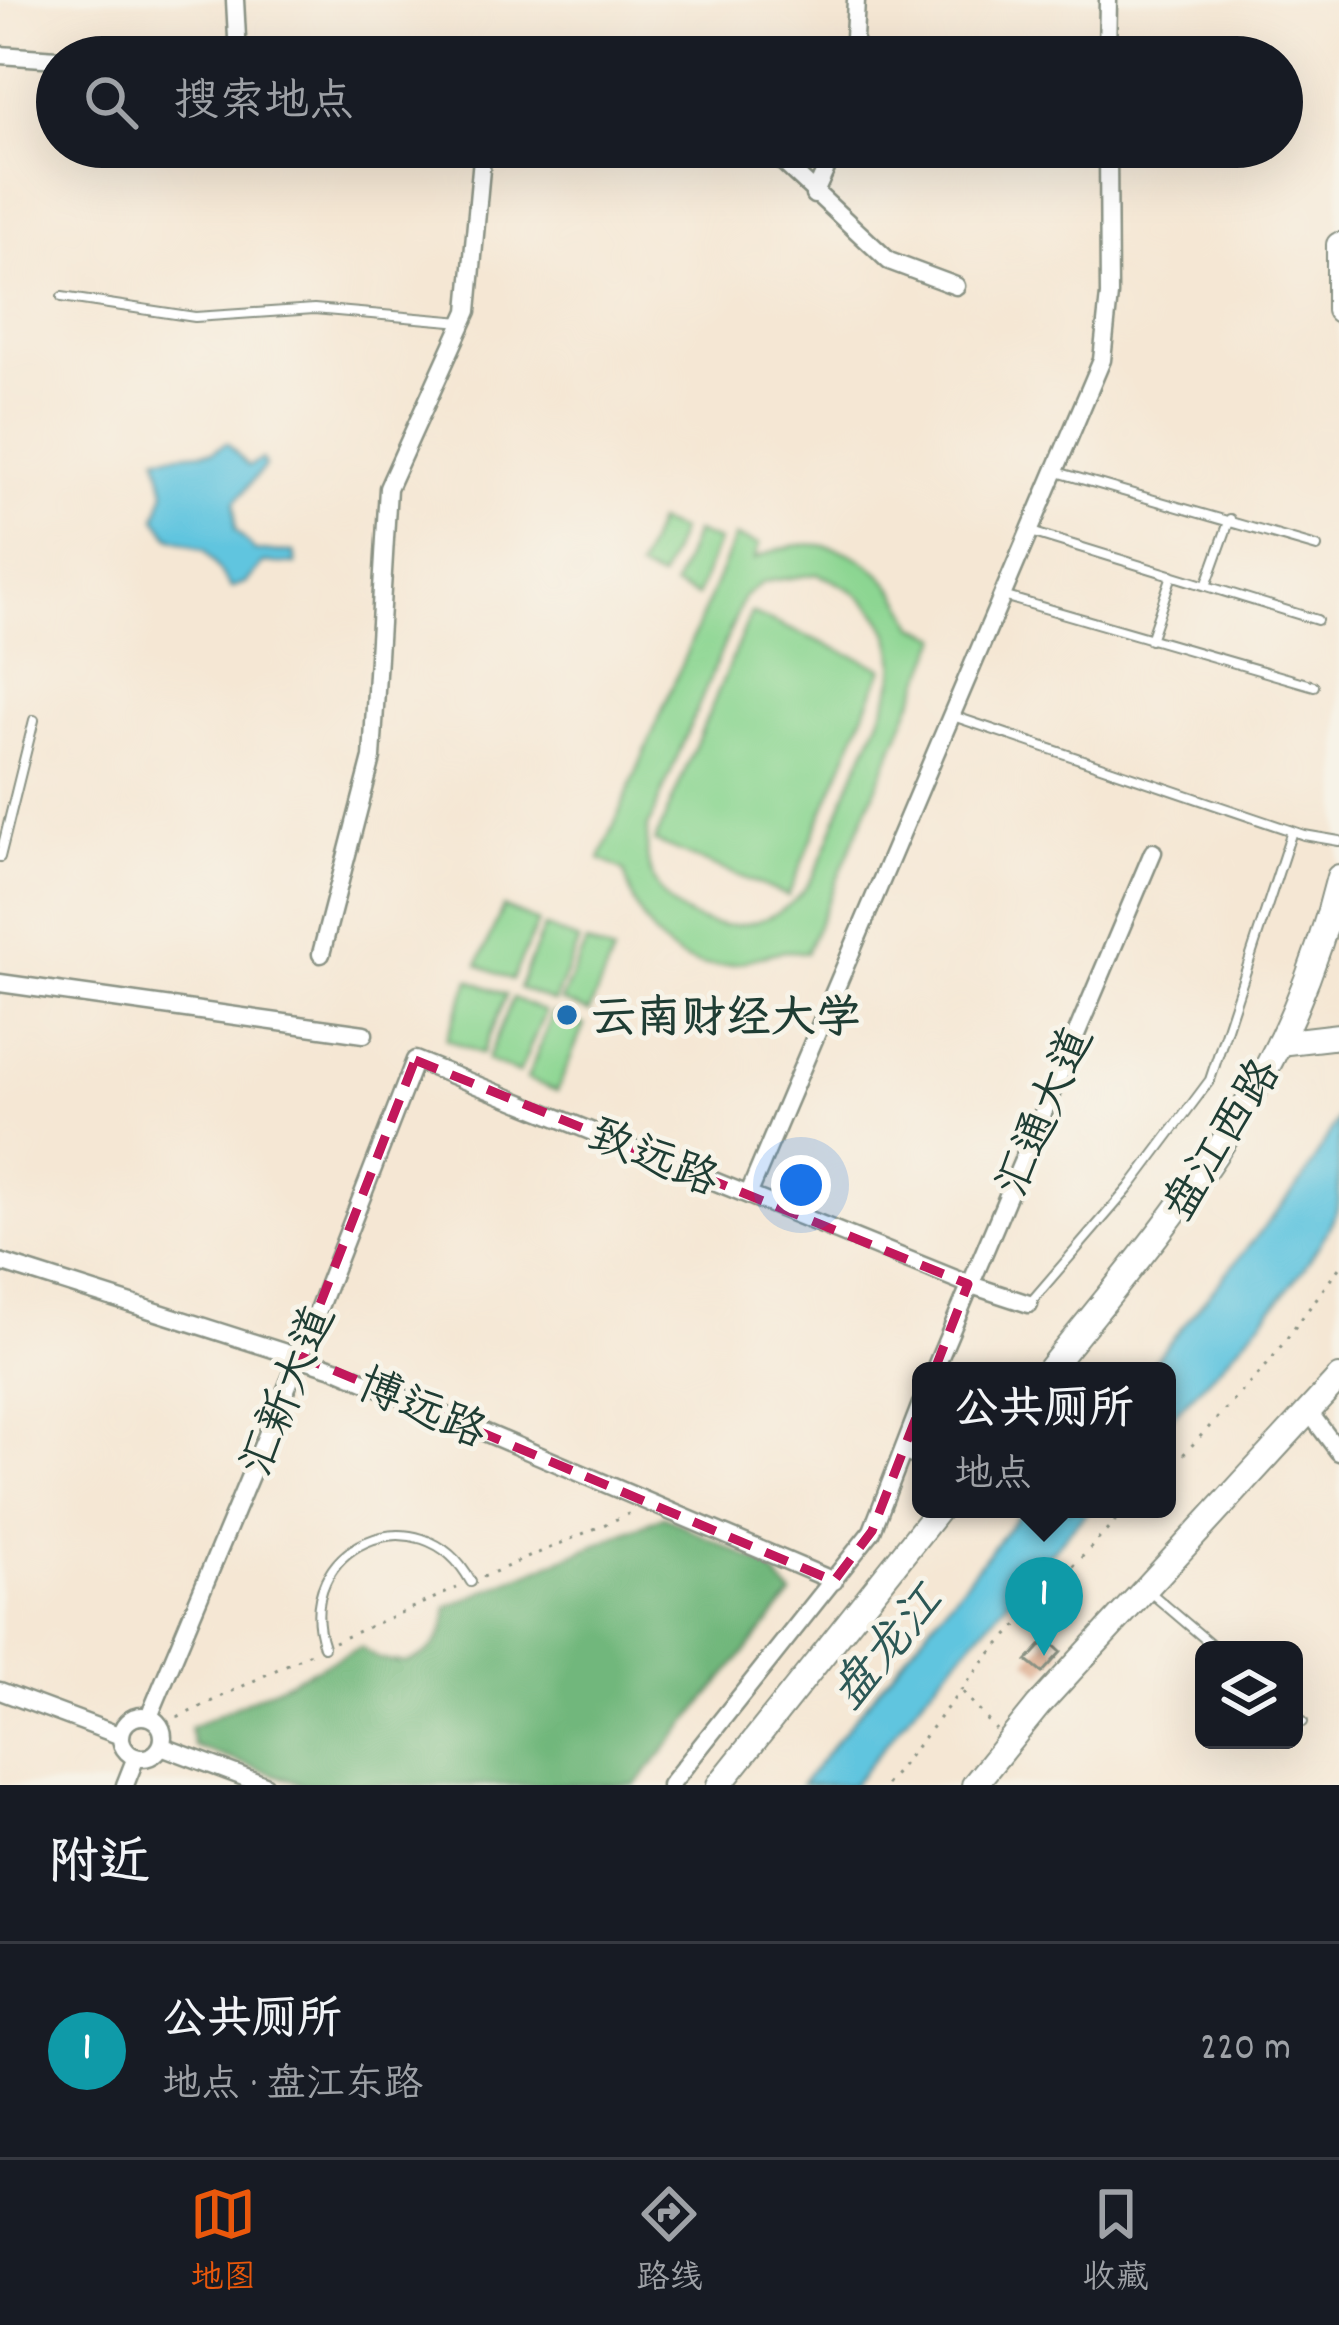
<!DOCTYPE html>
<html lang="zh">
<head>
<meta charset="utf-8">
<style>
  body { margin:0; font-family:Dekko,"LXGW WenKai TC",sans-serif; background:#20242c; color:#f1f3f6 }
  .controls { position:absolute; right:36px; bottom:36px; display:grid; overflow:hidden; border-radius:18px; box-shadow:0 12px 48px #0002 }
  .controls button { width:108px; height:108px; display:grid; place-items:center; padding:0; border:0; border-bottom:3px solid #363941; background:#171b24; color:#f1f3f6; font:60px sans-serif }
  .you { position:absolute; left:801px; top:1185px; width:42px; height:42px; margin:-30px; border:9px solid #fff; border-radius:50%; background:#1a73e8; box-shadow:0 0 0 18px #1a73e833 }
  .badge { display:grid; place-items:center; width:78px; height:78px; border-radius:50%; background:#ea580c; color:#fff; font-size:39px; font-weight:700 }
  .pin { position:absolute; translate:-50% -99px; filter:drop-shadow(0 3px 6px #0008) }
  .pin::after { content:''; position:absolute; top:63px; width:42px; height:36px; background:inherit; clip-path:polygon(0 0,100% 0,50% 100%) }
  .popup { position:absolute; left:912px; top:1362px; width:264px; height:156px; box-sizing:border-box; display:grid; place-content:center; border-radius:18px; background:#171b24; filter:drop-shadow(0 3px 9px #0005); font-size:39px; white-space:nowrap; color:#9ea1a6 }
  .popup b { font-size:45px; color:#f1f3f6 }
  .popup::after { content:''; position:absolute; left:50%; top:100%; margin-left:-24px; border:24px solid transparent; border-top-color:#171b24 }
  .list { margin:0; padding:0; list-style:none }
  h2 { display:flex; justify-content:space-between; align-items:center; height:156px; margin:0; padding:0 48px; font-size:51px }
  h2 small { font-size:39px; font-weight:400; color:#9ea1a6 }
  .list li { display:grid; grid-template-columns:78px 1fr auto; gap:36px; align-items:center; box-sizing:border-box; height:216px; padding:0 48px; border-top:3px solid #363941 }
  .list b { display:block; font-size:45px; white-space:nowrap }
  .list p { margin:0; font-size:39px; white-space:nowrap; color:#9ea1a6 }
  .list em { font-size:39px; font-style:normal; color:#9ea1a6 }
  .icon { flex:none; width:66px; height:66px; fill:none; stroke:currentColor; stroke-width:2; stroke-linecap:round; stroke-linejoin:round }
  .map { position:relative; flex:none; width:1339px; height:1785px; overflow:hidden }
  .search { position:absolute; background:#171b24; box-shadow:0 12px 48px #0002; left:36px; right:36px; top:36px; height:132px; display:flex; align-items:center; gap:30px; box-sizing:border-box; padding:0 42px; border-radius:66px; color:#9ea1a6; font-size:45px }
  .sheet { height:372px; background:#171b24 }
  nav { display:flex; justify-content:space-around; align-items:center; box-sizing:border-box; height:168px; border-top:3px solid #363941; background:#171b24; font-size:33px; color:#9ea1a6 }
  nav a { display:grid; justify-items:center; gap:6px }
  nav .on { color:#ea580c }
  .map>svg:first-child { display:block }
  .green { fill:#8cd692; stroke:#568a63; stroke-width:3; fill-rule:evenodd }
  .forest { fill:#71b77c; stroke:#487a58; stroke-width:3 }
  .water { fill:#61c5df; stroke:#40818a; stroke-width:3 }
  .building { fill:#d89e7d }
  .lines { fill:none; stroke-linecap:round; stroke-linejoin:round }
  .lane-casing { stroke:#8a9284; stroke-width:12 }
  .street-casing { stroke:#8a9284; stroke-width:21 }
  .secondary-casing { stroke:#8a9284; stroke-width:28 }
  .path { stroke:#8a9284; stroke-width:3; stroke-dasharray:3 9; stroke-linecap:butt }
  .lane { stroke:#fff; stroke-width:8 }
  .street { stroke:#fff; stroke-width:16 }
  .secondary { stroke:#fff; stroke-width:24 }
  .marked { fill:none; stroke:#c2185b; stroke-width:9; stroke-dasharray:24 15; stroke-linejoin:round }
  .poi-dot { fill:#1f6fb2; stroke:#f7f3e8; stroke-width:4.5 }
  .labels { text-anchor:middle; stroke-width:10; stroke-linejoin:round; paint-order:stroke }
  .poi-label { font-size:45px; font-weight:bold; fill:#1f3d34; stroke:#f7f3e8; text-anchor:start }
  .street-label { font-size:45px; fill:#1f3d34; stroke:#f7f3e8 }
  .water-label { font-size:48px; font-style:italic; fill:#2c5856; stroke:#f7f3e8 }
</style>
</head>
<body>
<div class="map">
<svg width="1339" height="1785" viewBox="0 0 1339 1785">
  <rect width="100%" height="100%" fill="#f7f3e8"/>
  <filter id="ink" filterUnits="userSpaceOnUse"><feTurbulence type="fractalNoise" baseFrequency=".00833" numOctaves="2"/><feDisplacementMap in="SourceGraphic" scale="24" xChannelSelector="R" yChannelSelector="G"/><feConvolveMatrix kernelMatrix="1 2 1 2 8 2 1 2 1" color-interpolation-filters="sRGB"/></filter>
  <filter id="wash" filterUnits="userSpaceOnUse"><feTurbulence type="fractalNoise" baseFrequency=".004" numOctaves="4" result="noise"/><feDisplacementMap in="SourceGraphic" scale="48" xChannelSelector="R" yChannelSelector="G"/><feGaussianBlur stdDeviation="2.7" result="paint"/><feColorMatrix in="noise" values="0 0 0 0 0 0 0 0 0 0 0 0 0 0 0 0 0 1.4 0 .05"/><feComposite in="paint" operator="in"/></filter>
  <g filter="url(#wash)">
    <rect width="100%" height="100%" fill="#f5e7d4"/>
    <!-- green -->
    <path class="green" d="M657,522L680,531L661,579L638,570Z
      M695,532L718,541L697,596L674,587Z
      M735,537L759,544L755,559C824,523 886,558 915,626L940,637L806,953C778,946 760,959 733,964C672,976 637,923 624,871L600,859ZM817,574C861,589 899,621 894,674C892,700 857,765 846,793C832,827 822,875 795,900C753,938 681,935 654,881C645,864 647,845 648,827L744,597L763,582Z
      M751,613L883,668L788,896L655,842Z
      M503,907L538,922L512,980L478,965Z
      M544,927L579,941L554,1002L519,988Z
      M586,943L613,954L589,1012L561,1001Z
      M470,980L506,995L482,1054L446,1039Z
      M513,998L545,1012L519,1073L487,1060Z
      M553,1013L584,1025L557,1091L527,1079Z"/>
    <!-- forest -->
    <path class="forest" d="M664,1516L769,1568L792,1595L636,1785H304L194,1746L190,1728L361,1647C398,1680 448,1656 447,1607Z"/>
    <!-- water -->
    <path class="water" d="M227,443L248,466L262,459L265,466L235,502V530L255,551L294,552L296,564L263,563L247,582L231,588L205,550L170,537L156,518L165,491L157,456L213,451Z
      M1339,1117C1339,1143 1339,1176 1339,1201C1324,1265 1213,1373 1167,1422V1371H1146L1303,1180Z
      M1024,1509H1089L927,1692L853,1785H801Z"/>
    <g id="blocks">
      <!-- building -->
      <path class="building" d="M1047,1639L1061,1652L1042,1673L1027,1661Z"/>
    </g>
  </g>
  <g filter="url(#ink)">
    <use href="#blocks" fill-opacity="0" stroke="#8a9284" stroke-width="3"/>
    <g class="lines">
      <!-- lane casing -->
      <g class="lane-casing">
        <path id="lane" d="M62,297L195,317L314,309L463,322
          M1057,472L1317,547
          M1031,532L1317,620
          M1206,586L1230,519
          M1003,596L1314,686
          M1150,640L1172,575
          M953,716L1304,835L1339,841
          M0,857L34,720
          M1029,1304L1129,1188L1210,1080L1292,831
          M902,1455L921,1463
          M1151,1593L1218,1650
          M324,1647C290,1547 421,1489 471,1582
          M1294,1714L1303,1722"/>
      </g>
      <!-- street casing -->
      <g class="street-casing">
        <path id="street" d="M235,0L238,57
          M0,55L57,59
          M853,57L856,0
          M1107,57L1108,0
          M767,147L889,261L956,286
          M814,195L836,147
          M321,954L372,758L388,488L468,311L483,147
          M0,983L364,1034
          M749,1193L1102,360L1109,295L1108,147
          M0,1262L336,1369L834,1581
          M934,1371L1153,852
          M1309,1412L1339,1452
          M0,1691L121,1736
          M121 1737a21 21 0 1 1 42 0a21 21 0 1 1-42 0Z
          M149,1717L300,1356L415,1060L968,1284L1029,1304
          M161,1746L265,1785
          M125,1785L136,1757
          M670,1785L872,1531L921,1404"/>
      </g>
      <!-- secondary casing -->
      <g class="secondary-casing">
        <path id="secondary" d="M1339,245V310
          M1279,1043L1339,1036
          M1048,1371C1180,1208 1287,1087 1339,877
          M719,1785L939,1509
          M974,1785L1038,1706L1339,1378"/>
      </g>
      <!-- path -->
      <path class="path" d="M1167,1472L1267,1365L1339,1268
        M483,1577L633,1512
        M334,1642L457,1588
        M963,1692L996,1730
        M167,1723L315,1651
        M886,1785L985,1660L1127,1509"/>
      <!-- lane -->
      <use href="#lane" class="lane"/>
      <!-- street -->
      <use href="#street" class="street"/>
      <!-- secondary -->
      <use href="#secondary" class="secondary"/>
    </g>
  </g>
  <!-- marked area -->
  <path class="marked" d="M415,1060L968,1284L872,1531L834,1581L300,1356Z"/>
  <!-- markers -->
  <circle class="poi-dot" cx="567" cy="1015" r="12"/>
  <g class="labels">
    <!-- poi labels -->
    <g class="poi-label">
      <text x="591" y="1031">云南财经大学</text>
    </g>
    <!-- street labels -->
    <g class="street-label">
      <text transform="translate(1042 1111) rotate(-67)" y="16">汇通大道</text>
      <text transform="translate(1219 1138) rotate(-58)" y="16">盘江西路</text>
      <text transform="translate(655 1155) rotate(22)" y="16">致远路</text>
      <text transform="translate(285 1390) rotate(-68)" y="16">汇新大道</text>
      <text transform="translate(423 1406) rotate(23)" y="16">博远路</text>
    </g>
    <!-- water labels -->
    <g class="water-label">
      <text transform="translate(885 1645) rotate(-50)" y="17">盘龙江</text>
    </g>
  </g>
</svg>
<div class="controls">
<button><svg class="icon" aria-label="layers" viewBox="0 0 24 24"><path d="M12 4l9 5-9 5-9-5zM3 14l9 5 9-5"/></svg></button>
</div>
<div class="you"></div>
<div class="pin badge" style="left:1044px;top:1656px;background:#0f9aa8">1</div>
<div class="popup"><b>公共厕所</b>地点</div>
<div class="search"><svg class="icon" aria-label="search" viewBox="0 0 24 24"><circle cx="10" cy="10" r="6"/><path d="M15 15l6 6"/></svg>搜索地点</div>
</div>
<section class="sheet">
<h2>附近<small></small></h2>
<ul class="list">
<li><span class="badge" style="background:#0f9aa8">1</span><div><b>公共厕所</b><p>地点 · 盘江东路</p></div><em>220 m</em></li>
</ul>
</section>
<nav>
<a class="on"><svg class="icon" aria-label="map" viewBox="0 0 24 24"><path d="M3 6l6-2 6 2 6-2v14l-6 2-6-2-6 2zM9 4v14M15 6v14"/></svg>地图</a>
<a><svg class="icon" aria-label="directions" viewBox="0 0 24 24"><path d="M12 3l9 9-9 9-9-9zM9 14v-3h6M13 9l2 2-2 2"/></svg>路线</a>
<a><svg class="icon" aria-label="saved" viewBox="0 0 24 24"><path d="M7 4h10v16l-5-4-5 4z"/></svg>收藏</a>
</nav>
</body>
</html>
